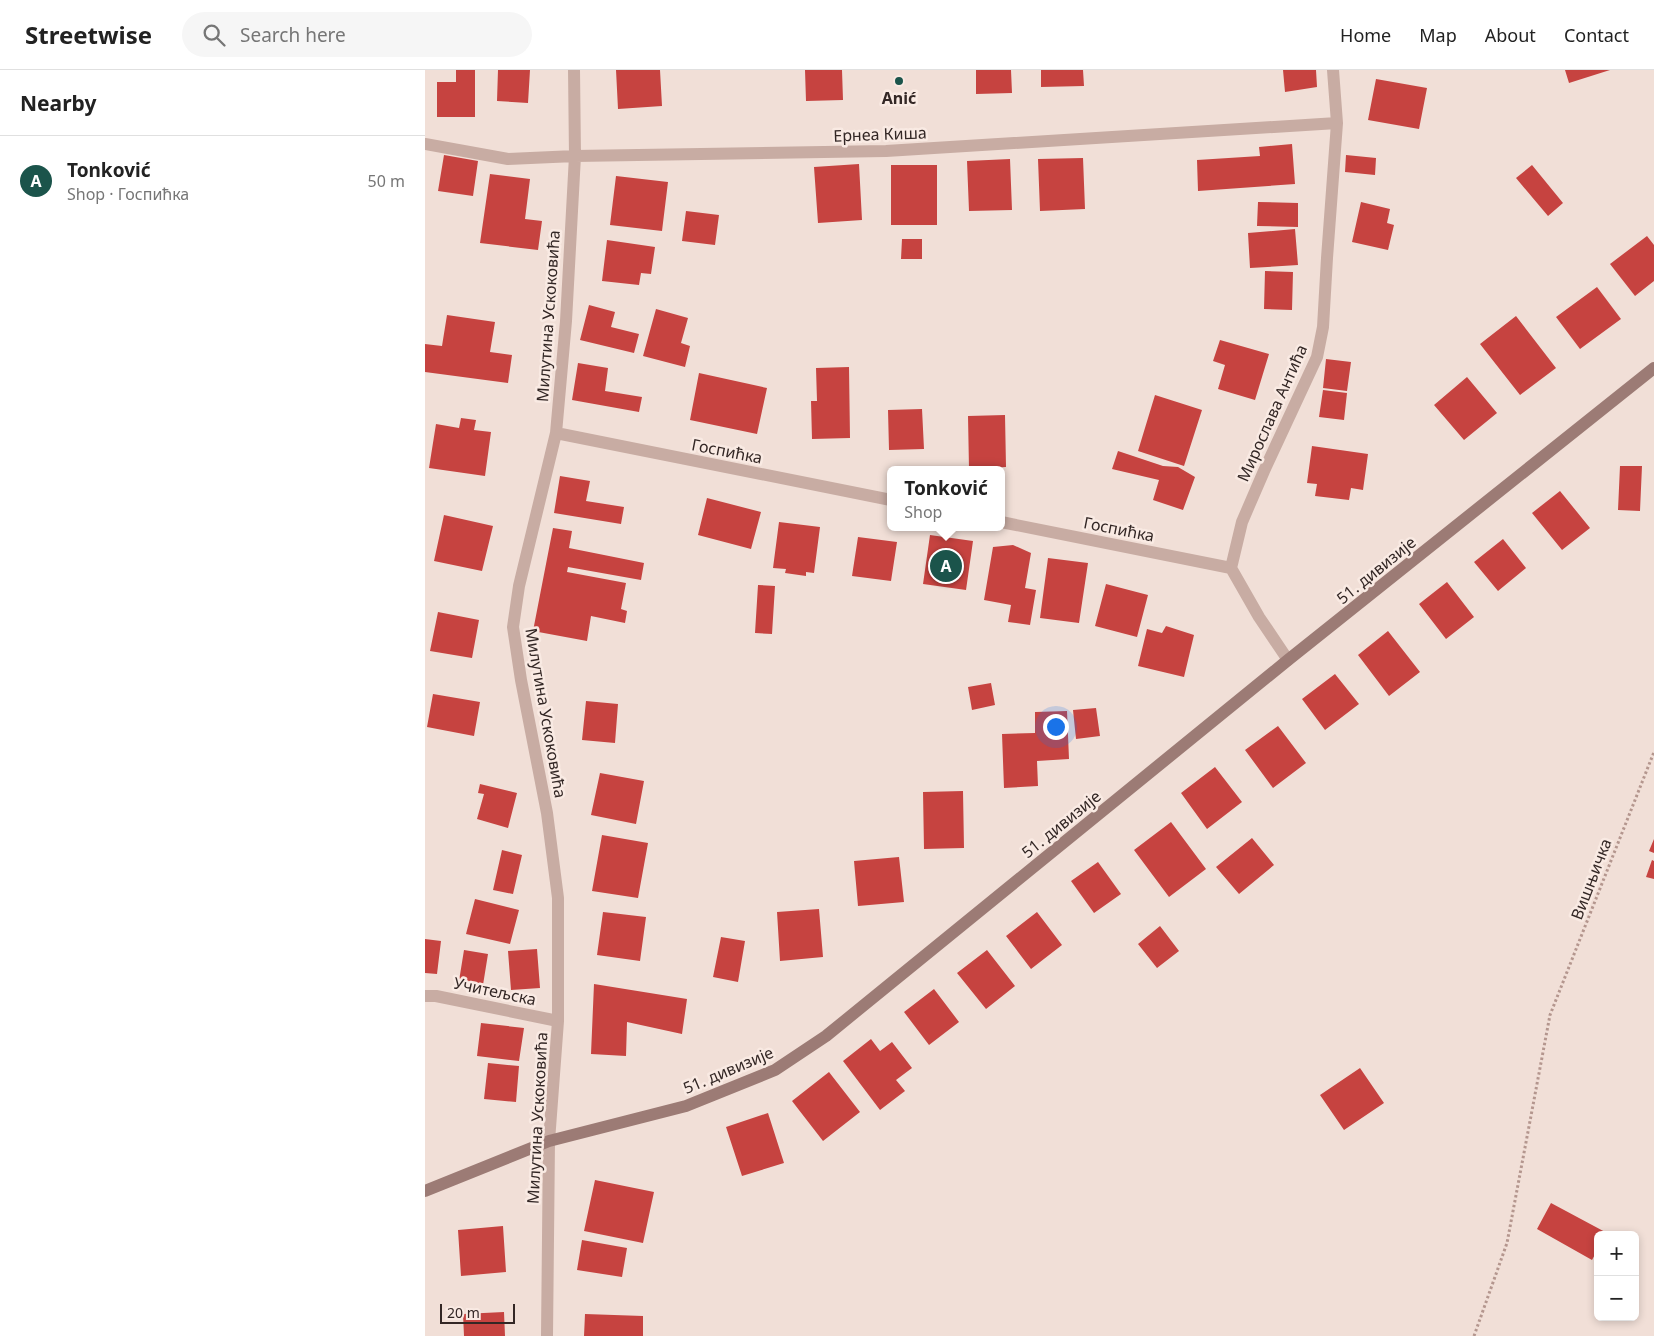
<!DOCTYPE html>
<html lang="en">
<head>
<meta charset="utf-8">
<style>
  body { margin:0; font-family:"Noto Sans",sans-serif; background:#f6f6f6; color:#222 }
  .controls { position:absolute; right:15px; bottom:15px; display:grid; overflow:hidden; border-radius:8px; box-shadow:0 2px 8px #0003 }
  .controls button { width:45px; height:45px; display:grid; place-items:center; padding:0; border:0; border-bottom:1px solid #e0e0e0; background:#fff; color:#222; font:25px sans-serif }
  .scale { position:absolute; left:15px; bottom:12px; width:75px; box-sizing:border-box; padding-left:5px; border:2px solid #332725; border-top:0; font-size:14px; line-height:18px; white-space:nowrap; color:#332725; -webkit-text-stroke:4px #f9eae3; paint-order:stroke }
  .you { position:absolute; left:630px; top:656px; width:18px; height:18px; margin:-12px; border:4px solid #fff; border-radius:50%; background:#1a73e8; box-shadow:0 0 0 8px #1a73e833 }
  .badge { display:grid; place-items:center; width:32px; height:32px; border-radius:50%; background:#1b544b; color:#fff; font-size:16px; font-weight:700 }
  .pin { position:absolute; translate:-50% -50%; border:2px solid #fff; box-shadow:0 1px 5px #0006 }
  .popup { position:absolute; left:462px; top:396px; width:118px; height:65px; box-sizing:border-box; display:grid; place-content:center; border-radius:8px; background:#fff; filter:drop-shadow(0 1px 4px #0005); font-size:16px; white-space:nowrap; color:#767676 }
  .popup b { font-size:19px; color:#222 }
  .popup::after { content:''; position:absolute; left:50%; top:100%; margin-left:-10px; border:10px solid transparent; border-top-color:#fff }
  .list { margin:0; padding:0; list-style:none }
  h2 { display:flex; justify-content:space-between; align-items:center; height:65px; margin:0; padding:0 20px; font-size:21px }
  h2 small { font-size:16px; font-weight:400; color:#767676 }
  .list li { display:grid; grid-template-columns:32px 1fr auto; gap:15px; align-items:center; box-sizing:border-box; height:90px; padding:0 20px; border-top:1px solid #e0e0e0 }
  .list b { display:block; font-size:19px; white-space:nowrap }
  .list p { margin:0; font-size:16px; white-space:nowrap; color:#767676 }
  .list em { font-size:16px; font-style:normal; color:#767676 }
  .icon { flex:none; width:28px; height:28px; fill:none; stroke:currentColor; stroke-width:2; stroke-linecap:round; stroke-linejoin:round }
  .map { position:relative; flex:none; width:1229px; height:1266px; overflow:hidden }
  header { display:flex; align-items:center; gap:30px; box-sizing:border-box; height:70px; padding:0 25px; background:#fff; border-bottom:1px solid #e0e0e0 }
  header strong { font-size:24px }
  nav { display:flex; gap:28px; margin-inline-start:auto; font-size:18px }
  .search { width:350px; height:45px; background:#f6f6f6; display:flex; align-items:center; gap:12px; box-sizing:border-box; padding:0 18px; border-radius:28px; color:#767676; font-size:19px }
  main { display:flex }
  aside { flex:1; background:#fff }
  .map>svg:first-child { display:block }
  .building { fill:#c64340 }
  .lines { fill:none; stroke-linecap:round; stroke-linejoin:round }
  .path { stroke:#b4968e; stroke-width:3; stroke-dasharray:2.5 2.5; stroke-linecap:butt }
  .street { stroke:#c8aca3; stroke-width:12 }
  .secondary { stroke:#9c7b75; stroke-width:12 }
  .poi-dot { fill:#1b544b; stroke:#f9eae3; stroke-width:2 }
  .labels { text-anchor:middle; stroke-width:5; stroke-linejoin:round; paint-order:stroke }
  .poi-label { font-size:16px; font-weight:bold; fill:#332725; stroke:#f9eae3 }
  .street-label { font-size:16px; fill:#332725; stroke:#f9eae3 }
</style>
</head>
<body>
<header>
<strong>Streetwise</strong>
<div class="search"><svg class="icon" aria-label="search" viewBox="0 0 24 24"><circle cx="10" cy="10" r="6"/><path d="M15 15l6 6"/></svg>Search here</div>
<nav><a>Home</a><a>Map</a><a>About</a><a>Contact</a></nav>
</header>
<main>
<aside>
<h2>Nearby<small></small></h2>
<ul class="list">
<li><span class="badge">A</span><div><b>Tonković</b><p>Shop · Госпићка</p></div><em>50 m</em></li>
</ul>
</aside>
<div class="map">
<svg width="1229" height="1266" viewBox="0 0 1229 1266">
  <rect width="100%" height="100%" fill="#f1dfd7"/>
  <!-- building -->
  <path class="building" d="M31,0H50V47H12V12H31Z
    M73,0H105L103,33L72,31Z
    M191,0H235L237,36L193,39Z
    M380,0H417L418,30L381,31Z
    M551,0H586L587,23L551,24Z
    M616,0H658L659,16L616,17Z
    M858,0H891L892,17L860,22Z
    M1140,0H1185L1144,13Z
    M951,9L1002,18L994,59L943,50Z
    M867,74L870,114L773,121L772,90L835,86L834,77Z
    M19,85L53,91L48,126L13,121Z
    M921,85L951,88L950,105L920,102Z
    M658,88L660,139L615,141L613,89Z
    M585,89L587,140L544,141L542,91Z
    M434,94L437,150L393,153L389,97Z
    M466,95H512V155H466Z
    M1107,95L1138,133L1123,146L1091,108Z
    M65,104L105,109L100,149L117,151L113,180L55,173Z
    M191,106L243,112L237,161L185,155Z
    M833,132L873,133V157L832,156Z
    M936,132L965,139L962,153L969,155L963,180L927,172Z
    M261,141L294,145L290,175L257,171Z
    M870,159L873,195L825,198L823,163Z
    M1222,166L1229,175V211L1210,226L1185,194Z
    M477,169H497V189H476Z
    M182,170L230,177L226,204L216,203L214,215L177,211Z
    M840,201L868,202L867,240L839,239Z
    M1172,217L1196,249L1155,279L1131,247Z
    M164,235L190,242L186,257L214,264L209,283L155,270Z
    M231,239L263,248L256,273L265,276L260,297L218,286Z
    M22,245L70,252L65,282L87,285L83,313L0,302V274L17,276Z
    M1091,246L1131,298L1095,325L1055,274Z
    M795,270L844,284L830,330L793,319L800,295L788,291Z
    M901,289L926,292L922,321L898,318Z
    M153,293L183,298L180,321L217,327L214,342L147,330Z
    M424,297L425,368L387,369L386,331H392L391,298Z
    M274,303L342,318L332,364L265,350Z
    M1042,307L1072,343L1039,370L1009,335Z
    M898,320L922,323L919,350L894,347Z
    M730,325L777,340L759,396L713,381Z
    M497,339L499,379L464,380L463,340Z
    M580,345L581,397L544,399L543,346Z
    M36,348L51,350L49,360L66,362L60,406L4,398L11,354L34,358Z
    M887,376L943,384L938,420L926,418L924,430L890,426L892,414L882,413Z
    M693,381L738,396L753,397L770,407L758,440L728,430L734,410L687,399Z
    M1195,396H1217L1215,441L1193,440Z
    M135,406L165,411L161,431L199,437L196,454L129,443Z
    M1135,421L1165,458L1137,480L1107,443Z
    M282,428L336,442L326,479L273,465Z
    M19,445L68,456L57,501L9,491Z
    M354,452L395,457L389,503L381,502V506L360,503L361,499L348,498Z
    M128,458L147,461L144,478L219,493L216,510L143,497L142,502L201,513L196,539L202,541L200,553L166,546L162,571L108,561Z
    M505,465L548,471L541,520L498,514Z
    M433,467L472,472L466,511L427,506Z
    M1078,469L1101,498L1073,521L1049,492Z
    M588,475L606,483L600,518L611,520L605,555L583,552L586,535L559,530L568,477Z
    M623,488L663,493L654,553L615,548Z
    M1022,512L1049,547L1021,569L994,534Z
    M681,514L723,525L712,567L670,556Z
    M333,515L350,516L347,564L330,563Z
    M13,542L54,550L47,588L5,581Z
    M741,556L769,565L759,607L713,596L722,559L737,563Z
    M963,561L995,602L964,626L933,585Z
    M910,604L934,634L900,660L877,629Z
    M566,613L570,635L547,640L543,617Z
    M8,624L55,632L49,666L2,657Z
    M161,631L193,634L190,673L157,670Z
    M671,638L675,666L651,669L648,640Z
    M642,641L644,689L612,691L613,716L579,718L577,664L610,663V642Z
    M853,656L881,693L848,718L820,680Z
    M790,697L817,732L782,759L756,723Z
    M175,703L219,711L211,754L166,745Z
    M55,714L92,723L83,758L52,749L59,724L53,723Z
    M538,721L539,778L499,779L498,722Z
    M746,752L781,799L744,827L709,780Z
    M177,765L223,773L213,828L167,821Z
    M827,768L849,795L814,824L791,797Z
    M1229,769V783L1224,781Z
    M77,780L97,785L88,824L68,820Z
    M474,787L479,832L433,836L429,791Z
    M1227,790L1229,791V809L1221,807Z
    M673,792L696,824L669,843L646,811Z
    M50,829L94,840L85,874L41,864Z
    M394,839L398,887L355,891L352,842Z
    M178,842L221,847L215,891L172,885Z
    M612,842L637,875L606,899L581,866Z
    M735,856L754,881L732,898L713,874Z
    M296,867L320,871L313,912L288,907Z
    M0,869L16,871L12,904L0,903Z
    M112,879L115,918L86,920L83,881Z
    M39,880L63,884L58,915L34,911Z
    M562,880L590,916L561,939L532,903Z
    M169,914L262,929L257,964L202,952L201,986L166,984Z
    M509,919L534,952L504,975L479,942Z
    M56,953L99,958L94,991L52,986Z
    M446,969L455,981L467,972L487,998L471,1010L480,1021L455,1040L418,991Z
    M63,993L94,996L91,1032L59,1029Z
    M935,998L959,1033L919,1060L895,1025Z
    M404,1002L435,1042L398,1071L367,1031Z
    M343,1043L359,1093L317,1106L301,1057Z
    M170,1110L229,1122L218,1173L159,1161Z
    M1126,1133L1182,1163L1181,1165H1173V1179L1167,1190L1112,1159Z
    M78,1156L81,1202L36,1206L33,1160Z
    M157,1170L202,1178L197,1207L152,1200Z
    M79,1242L80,1266H39L38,1244Z
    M160,1244L218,1246V1266H159Z"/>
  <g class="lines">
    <!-- path -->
    <path class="path" d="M1049,1266L1082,1173L1125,945L1229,682"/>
    <!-- street -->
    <path class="street" d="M0,74L83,89L150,86L461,81L912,53
      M131,363L466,430
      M576,452L806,498
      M863,590L834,547L806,498L817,452L839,401L892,287L898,257L902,188L912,53L908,0
      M0,926H11L133,951
      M122,1266L124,1071L133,951V828L122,743L96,610L88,557L94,516L131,363L141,251L150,86L149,0"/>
    <!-- secondary -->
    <path class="secondary" d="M0,1121L124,1071L261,1036L350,1000L401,966L863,590L1229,298"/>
  </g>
  <!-- markers -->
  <circle class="poi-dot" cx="474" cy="11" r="5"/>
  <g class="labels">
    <!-- poi labels -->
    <g class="poi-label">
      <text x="474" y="34">Anić</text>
    </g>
    <!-- street labels -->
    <g class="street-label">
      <text transform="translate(455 64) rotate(-2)" y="6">Ернеа Киша</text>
      <text transform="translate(123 246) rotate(-86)" y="6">Милутина Ускоковића</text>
      <text transform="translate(847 343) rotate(-66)" y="6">Мирослава Антића</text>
      <text transform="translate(302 381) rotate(11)" y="6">Госпићка</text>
      <text transform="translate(694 459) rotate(11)" y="6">Госпићка</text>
      <text transform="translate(951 500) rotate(-39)" y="6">51. дивизије</text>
      <text transform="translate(121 643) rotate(80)" y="6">Милутина Ускоковића</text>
      <text transform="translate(636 754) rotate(-39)" y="6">51. дивизије</text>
      <text transform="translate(1166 809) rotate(-69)" y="6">Вишњичка</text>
      <text transform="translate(70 921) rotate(12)" y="6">Учитељска</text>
      <text transform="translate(303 1000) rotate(-23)" y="6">51. дивизије</text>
      <text transform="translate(112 1048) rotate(-87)" y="6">Милутина Ускоковића</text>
    </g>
  </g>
</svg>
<div class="controls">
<button>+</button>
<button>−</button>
</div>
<div class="scale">20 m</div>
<div class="you"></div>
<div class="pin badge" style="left:521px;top:496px">A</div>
<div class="popup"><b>Tonković</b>Shop</div>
</div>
</main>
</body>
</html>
